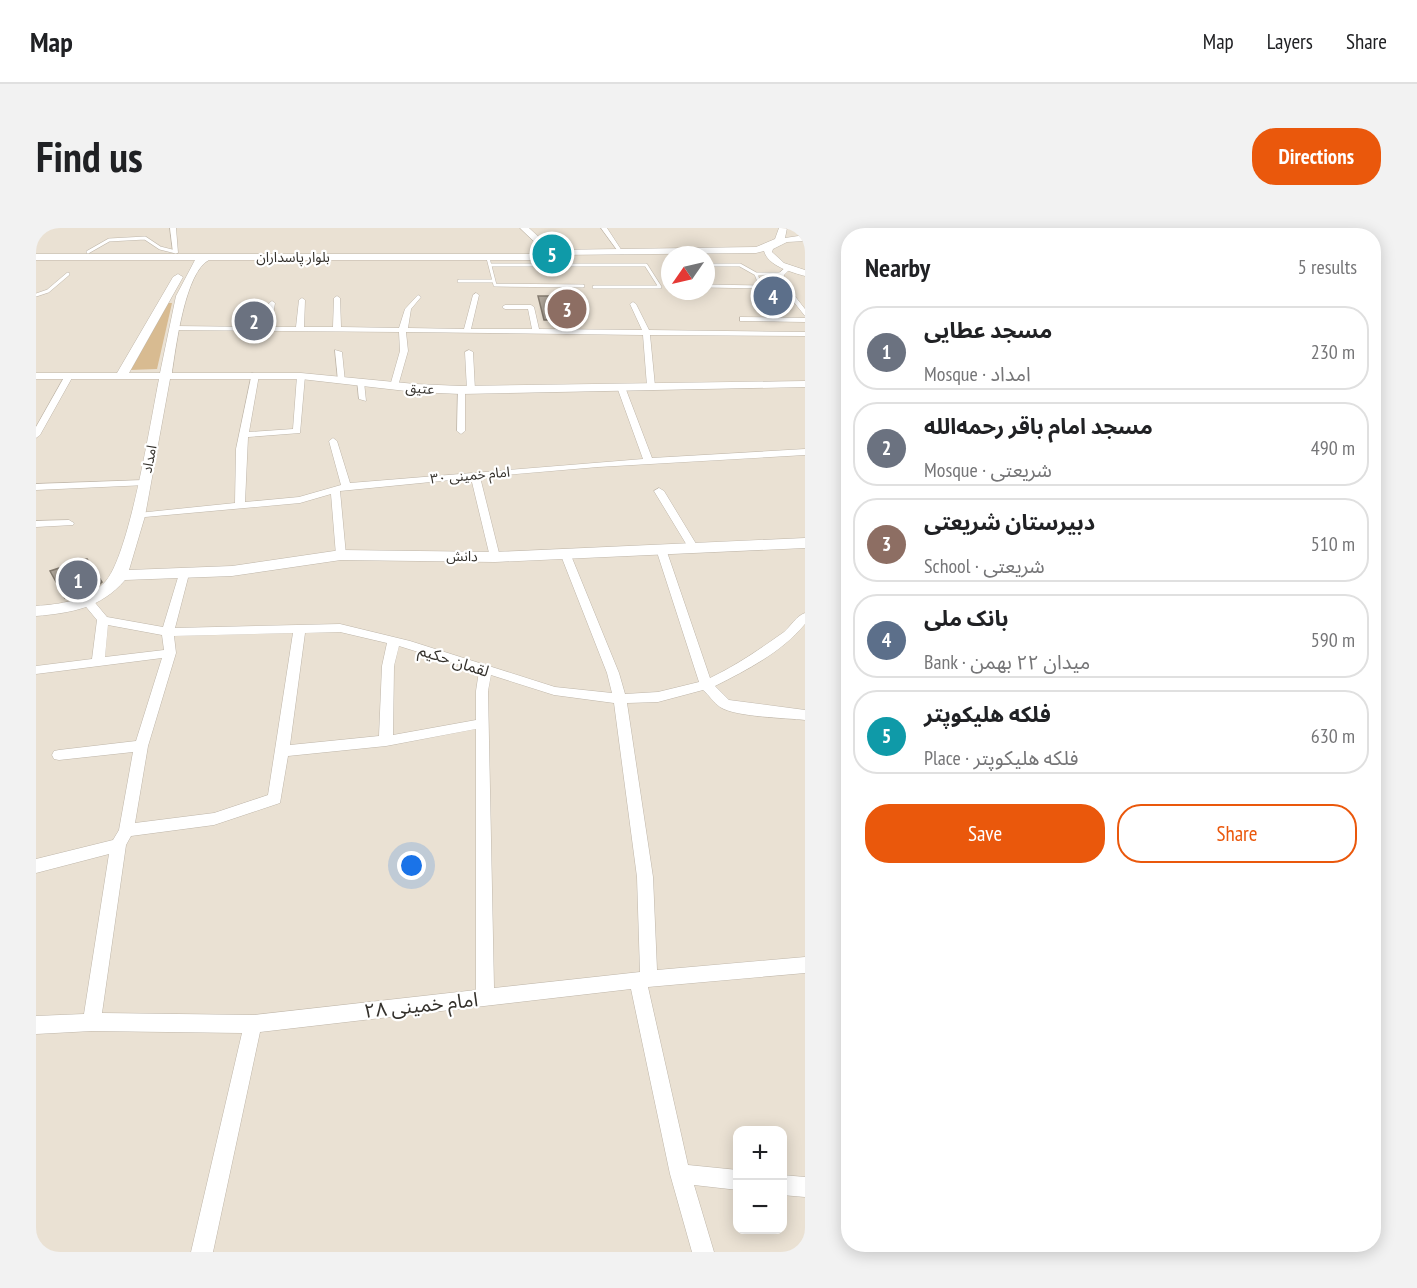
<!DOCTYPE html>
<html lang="en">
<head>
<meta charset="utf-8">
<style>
  body { margin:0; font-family:"PT Sans Narrow","Noto Sans Arabic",sans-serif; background:#f2f2f2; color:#202124 }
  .controls { position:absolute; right:18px; bottom:18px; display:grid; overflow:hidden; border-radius:12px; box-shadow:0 3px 15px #0003 }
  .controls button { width:54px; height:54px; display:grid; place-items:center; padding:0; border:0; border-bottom:2px solid #e0e0e0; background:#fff; color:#202124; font:30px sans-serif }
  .compass { position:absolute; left:625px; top:18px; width:54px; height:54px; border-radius:50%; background:#fff; box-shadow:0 3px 15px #0003; rotate:236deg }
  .you { position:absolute; left:376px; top:638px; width:21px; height:21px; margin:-15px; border:4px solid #fff; border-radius:50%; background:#1a73e8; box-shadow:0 0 0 9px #1a73e833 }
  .badge { display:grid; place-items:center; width:39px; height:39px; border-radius:50%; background:#ea580c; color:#fff; font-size:20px; font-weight:700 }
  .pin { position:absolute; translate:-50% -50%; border:3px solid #fff; box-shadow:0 2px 6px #0006 }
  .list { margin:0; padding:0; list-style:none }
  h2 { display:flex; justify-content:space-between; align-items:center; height:78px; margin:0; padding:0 24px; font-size:26px }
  h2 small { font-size:20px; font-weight:400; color:#757577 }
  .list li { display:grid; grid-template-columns:39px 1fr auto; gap:18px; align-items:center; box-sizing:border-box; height:84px; margin:0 12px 12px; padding:0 12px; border:2px solid #e0e0e0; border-radius:24px }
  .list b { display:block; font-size:22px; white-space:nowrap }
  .list p { margin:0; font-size:20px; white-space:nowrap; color:#757577 }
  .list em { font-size:20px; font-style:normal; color:#757577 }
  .actions { display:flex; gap:12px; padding:18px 24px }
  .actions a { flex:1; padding:14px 0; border:2px solid #ea580c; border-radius:24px; text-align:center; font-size:21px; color:#ea580c }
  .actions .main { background:#ea580c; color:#fff }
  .map { position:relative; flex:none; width:769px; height:1024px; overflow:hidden; border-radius:24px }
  header { display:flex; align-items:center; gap:36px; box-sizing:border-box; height:84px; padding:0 30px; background:#fff; border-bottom:2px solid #e0e0e0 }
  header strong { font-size:28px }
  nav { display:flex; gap:33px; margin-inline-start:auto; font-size:21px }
  .intro { display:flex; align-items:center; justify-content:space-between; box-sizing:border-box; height:144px; padding:0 36px }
  h1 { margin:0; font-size:42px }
  .button { padding:15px 27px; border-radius:24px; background:#ea580c; color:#fff; font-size:21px; font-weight:700 }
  main { display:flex; gap:36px; padding:0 36px }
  aside { flex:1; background:#fff; border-radius:24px; box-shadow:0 3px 15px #0003 }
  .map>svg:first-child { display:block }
  .green { fill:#d8bb91 }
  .building { fill:#afa69a; stroke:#857c70; stroke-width:1.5 }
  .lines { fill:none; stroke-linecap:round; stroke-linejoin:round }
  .lane-casing { stroke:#bfb6a9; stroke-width:4 }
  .street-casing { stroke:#bfb6a9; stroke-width:1 }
  .secondary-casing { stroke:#bfb6a9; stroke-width:1 }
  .lane { stroke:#fff; stroke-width:3 }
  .street { fill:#fff; fill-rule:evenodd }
  .secondary { fill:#fff; fill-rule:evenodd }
  .labels { text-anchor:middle; stroke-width:4.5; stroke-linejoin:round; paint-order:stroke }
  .far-street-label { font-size:14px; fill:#34312c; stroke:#fff }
  .street-label { font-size:16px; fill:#34312c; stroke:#fff }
  .near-street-label { font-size:20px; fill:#34312c; stroke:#fff }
</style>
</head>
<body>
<header>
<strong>Map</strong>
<nav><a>Map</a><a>Layers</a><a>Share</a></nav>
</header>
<div class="intro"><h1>Find us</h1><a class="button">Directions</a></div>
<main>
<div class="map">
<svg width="769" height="1024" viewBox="0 0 769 1024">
  <rect width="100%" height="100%" fill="#eae1d3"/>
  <!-- green -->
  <path class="green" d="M132,75H136L121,141L93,142Z"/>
  <!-- building -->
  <path class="building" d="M502,68H524L532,92H508Z
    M51,331L66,354L58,361L29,370L14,343Z"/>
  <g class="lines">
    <!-- lane casing -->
    <g class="lane-casing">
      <path id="lane" d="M52,24L73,12L109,10L124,20L140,24
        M452,30L459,57L547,58
        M455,37H610L624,59
        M677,37H704L720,46
        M423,53H458
        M670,58L725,59L720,46H745
        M558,59H624
        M0,67L12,63L32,46"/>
    </g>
    <!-- street casing -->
    <g class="street-casing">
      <path id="street" d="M134,0H140L142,25L137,24Z
        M565,0H571L588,26H584Z
        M750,39L755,40L748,47L747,53L769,81V88L741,53L742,46Z
        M440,65L443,67L435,101H496L492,81H469L466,79L469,77H495L498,79L503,101L606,102L594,76L597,74L600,76L613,102L769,104V108L614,107L619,158L615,160L611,158L607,107L370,104L372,123L362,158L358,160L354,158L364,123L363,104L138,102L134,100L138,98L228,99L233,75L236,73L239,75L235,99H260L263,72L266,70L269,72L268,99H297L298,70L301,68L304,70L305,99L363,100L369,81L382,67L385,69L375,81L372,100L428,101L437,67Z
        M704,89L769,90V94L707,93H704Z
        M299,122L306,124L309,154L302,152Z
        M433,122L437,124L439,162L435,164L431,162L429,124Z
        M216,145L223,147L213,204L257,201L261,148L265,146L269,148L264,205L212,209L209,274L263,269L305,257L293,213L297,210L301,213L314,255L607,231L581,159L585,157L589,159L616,230L769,221V227L562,239L444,249L464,329L459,332L454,329L435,250L304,263L310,327L305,330L300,327L295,266L264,275L98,290L97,288L102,285L199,275L200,221Z
        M30,146L37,148L4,207L0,210V199Z
        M321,152L328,154L330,173L323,171Z
        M422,160L429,162V203L425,206L421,203Z
        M108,252L111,253V257L0,262V256Z
        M623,260L628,263L662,319L661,321H653L652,319L618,263Z
        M33,292L38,295L37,297L0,299V293Z
        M625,318L630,321L674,450C701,437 724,421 748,404C755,398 760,388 769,385V396C746,424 711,442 679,458L693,472L769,482V492C750,490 699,489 684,479C678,475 673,467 667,462L622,474L591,475L617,649L621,742L769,729V745L612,759L652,937L702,942V962L658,957L678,1024H656L634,946L595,761L224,804L177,1024H155L206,805L56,803L0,806V788L48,786L73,626L0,645V631L77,612L83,602L97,524L23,532L18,531L16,527L18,523L23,522L100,513L126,430L0,446V438L56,431L61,392L46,374L48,371H56L71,389L127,399L143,346L148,343L153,346L139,400L304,396L374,413L519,459L576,465L571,445L524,325L529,322L534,325L583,445L589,466L622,464L663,454L620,321ZM72,397L126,407L128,422L69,429ZM304,404L351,415L346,438L343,508L254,517L269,405ZM257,405L232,567L178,585L99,595L112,518L140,425L138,408ZM363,418L443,443L440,463V492L357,507L358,438ZM455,447L518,467L578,475L601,649L604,744L458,760L452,463ZM440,501V762L217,787L66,785L90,617L95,608L178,597L244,575L252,528L350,518Z
        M746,947L769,949V969L746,967Z"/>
    </g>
    <!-- secondary casing -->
    <g class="secondary-casing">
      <path id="secondary" d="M484,0H493L517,22L720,19L739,11L743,0H751L749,10L769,7V13L751,14L737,21L736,24L748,35L769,42V48C755,44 732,38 728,23L720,25L519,27L510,25Z
        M0,26H514L518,29L514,32H173C149,44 140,119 136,145H265L379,156L425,158L769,153V159L425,166L379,164L265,151H134L109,288L93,342L196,338L305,322L459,324L769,310V320L459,334L305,332L196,348L89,352C65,380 35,385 0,388V378C25,376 50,373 68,355C93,331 115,191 123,151H0V145H81L137,49L142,46L147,49L93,145H124L140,68L159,32H0Z"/>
    </g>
    <!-- lane -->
    <use href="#lane" class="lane"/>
    <!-- street -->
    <use href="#street" class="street"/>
    <!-- secondary -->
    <use href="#secondary" class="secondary"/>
  </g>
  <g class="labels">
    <!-- far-street labels -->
    <g class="far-street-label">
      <text x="257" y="34">بلوار پاسداران</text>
      <text transform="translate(384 160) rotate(5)" y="5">عتیق</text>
      <text transform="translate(113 231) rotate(-79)" y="5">امداد</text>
      <text transform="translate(434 247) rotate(-5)" y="5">امام خمینی ۳۰</text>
      <text transform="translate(426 328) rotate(1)" y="5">دانش</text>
    </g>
    <!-- street labels -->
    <g class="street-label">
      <text transform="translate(418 432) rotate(18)" y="6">لقمان حکیم</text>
    </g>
    <!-- near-street labels -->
    <g class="near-street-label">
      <text transform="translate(385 777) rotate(-6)" y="7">امام خمینی ۲۸</text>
    </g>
  </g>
</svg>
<div class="controls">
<button>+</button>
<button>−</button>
</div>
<svg class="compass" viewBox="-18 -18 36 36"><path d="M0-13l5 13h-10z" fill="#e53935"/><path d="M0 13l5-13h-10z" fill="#757577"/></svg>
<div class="you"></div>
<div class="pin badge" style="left:42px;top:352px;background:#6b7280">1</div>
<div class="pin badge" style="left:218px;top:93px;background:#6b7280">2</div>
<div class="pin badge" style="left:531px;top:81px;background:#8d6e63">3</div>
<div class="pin badge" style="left:737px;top:68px;background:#5c6f8a">4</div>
<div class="pin badge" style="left:516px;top:26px;background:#0f9aa8">5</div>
</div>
<aside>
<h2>Nearby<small>5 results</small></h2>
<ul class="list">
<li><span class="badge" style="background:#6b7280">1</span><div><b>مسجد عطایی</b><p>Mosque · امداد</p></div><em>230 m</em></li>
<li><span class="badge" style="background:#6b7280">2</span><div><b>مسجد امام باقر رحمه‌الله</b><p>Mosque · شریعتی</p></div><em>490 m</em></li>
<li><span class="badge" style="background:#8d6e63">3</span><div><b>دبیرستان شریعتی</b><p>School · شریعتی</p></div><em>510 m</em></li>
<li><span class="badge" style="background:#5c6f8a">4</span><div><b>بانک ملی</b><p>Bank · میدان ۲۲ بهمن</p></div><em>590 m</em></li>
<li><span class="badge" style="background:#0f9aa8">5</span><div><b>فلکه هلیکوپتر</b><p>Place · فلکه هلیکوپتر</p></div><em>630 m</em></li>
</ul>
<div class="actions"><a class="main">Save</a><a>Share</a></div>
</aside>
</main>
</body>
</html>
